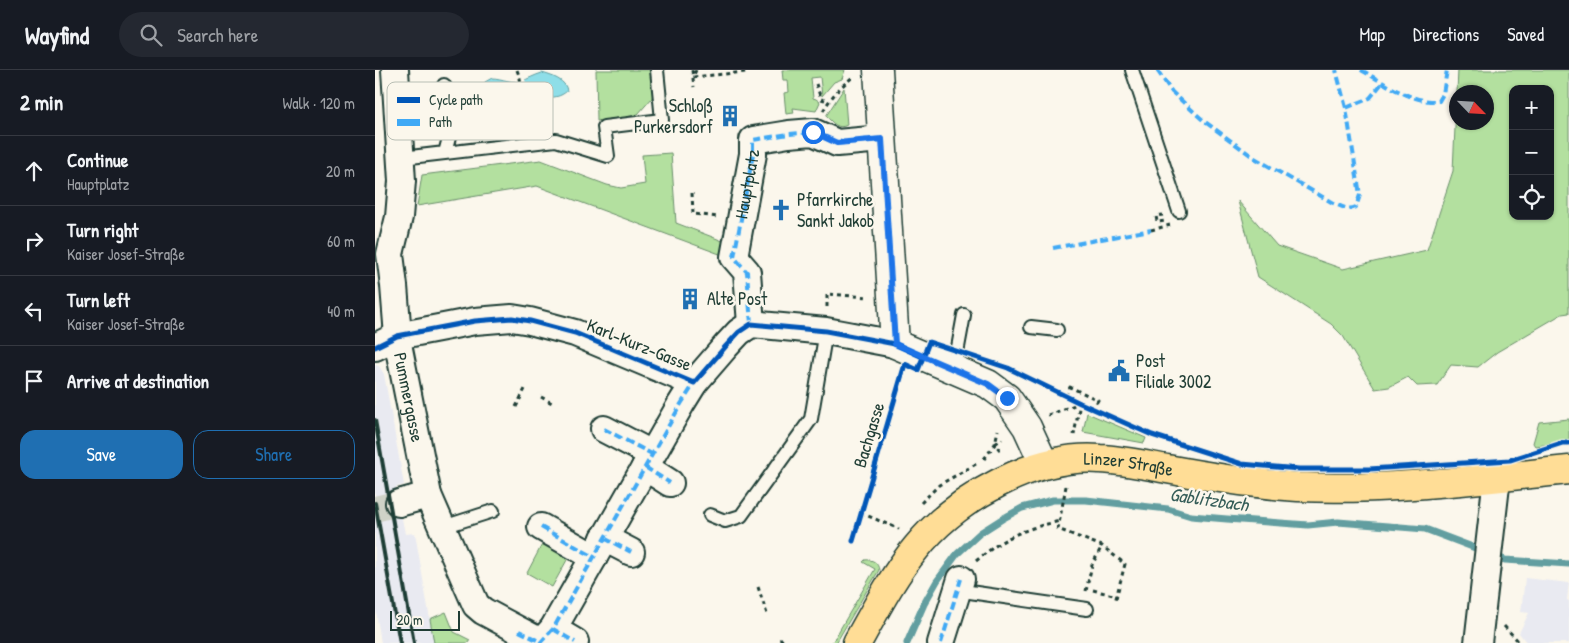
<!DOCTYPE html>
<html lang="en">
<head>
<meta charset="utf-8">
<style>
  body { margin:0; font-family:"Patrick Hand",sans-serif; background:#242831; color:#f1f3f6 }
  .controls { position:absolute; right:15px; top:15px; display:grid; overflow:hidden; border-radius:10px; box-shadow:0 1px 4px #0004 }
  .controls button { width:45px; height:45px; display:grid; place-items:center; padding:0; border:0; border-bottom:1px solid #363941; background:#171b24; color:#f1f3f6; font:25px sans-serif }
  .compass { position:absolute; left:1074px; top:15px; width:45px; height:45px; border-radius:50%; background:#171b24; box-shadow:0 1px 4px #0004; rotate:115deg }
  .scale { position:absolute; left:15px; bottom:12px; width:70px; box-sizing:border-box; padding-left:5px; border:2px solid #1f3d34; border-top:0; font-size:14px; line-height:18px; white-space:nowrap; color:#1f3d34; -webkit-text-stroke:4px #fbf7ec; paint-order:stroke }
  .stop { position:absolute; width:15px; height:15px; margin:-11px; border:4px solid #1a73e8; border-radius:50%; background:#fff }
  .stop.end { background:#1a73e8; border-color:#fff; box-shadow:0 1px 5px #0008 }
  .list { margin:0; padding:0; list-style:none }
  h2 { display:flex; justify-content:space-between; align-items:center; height:65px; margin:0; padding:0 20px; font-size:21px }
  h2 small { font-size:16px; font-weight:400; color:#9ea1a6 }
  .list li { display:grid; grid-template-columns:32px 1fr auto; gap:15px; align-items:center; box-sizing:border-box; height:70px; padding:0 20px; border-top:1px solid #363941 }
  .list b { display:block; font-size:19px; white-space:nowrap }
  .list p { margin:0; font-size:16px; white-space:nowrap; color:#9ea1a6 }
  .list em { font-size:16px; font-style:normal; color:#9ea1a6 }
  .actions { display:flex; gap:10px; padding:15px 20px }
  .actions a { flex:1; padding:11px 0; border:1px solid #1f6fb2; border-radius:15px; text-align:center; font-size:18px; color:#1f6fb2 }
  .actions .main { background:#1f6fb2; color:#fff }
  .icon { flex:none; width:28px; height:28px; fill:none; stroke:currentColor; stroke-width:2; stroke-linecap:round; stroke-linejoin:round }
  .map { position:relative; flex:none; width:1194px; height:573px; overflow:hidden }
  header { display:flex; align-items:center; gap:30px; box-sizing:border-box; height:70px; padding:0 25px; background:#171b24; border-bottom:1px solid #363941 }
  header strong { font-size:24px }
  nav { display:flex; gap:28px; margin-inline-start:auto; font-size:18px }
  .search { width:350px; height:45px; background:#242831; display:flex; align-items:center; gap:12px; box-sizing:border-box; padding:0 18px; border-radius:28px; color:#9ea1a6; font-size:19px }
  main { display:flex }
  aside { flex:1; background:#171b24 }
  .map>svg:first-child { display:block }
  .built { fill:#e9eaf1 }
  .green { fill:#b3e09f; stroke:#698e6a; fill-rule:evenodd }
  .water { fill:#8edee8; stroke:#629ea0 }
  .pier { fill:#fbf7ec }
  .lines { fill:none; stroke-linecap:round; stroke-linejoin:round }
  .stream { stroke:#629ea0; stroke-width:7 }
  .street-tunnel { stroke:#cfd2c7; stroke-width:26; stroke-dasharray:26 13; stroke-linecap:butt }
  .lane-casing { stroke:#1f3d34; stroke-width:16 }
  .street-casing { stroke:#1f3d34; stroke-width:30 }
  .secondary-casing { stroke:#1f3d34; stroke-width:31 }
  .primary-casing { stroke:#1f3d34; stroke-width:31 }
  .path { stroke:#1f3d34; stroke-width:3; stroke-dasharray:4 4; stroke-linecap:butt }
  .lane { stroke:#fbf7ec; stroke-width:12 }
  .street { stroke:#fbf7ec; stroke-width:26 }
  .secondary { stroke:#fbf7ec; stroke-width:28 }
  .primary { stroke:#ffdd96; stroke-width:28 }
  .rail { stroke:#1f3d34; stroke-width:4 }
  .quiet { stroke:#3fa9f5; stroke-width:4; stroke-dasharray:8 4; stroke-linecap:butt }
  .cycleway-casing { stroke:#fbf7ec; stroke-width:8 }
  .cycleway { stroke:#0057b8; stroke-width:5 }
  .route { stroke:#1a73e8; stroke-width:6 }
  .labels { text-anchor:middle; stroke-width:5; stroke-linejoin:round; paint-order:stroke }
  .poi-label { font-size:18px; fill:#1f3d34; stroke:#fbf7ec; text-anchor:start }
  .street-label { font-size:18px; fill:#1f3d34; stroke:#fbf7ec }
  .water-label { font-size:19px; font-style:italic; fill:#355d58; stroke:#fbf7ec }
  .key { fill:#fbf7ec; stroke:#b9bfb5; stroke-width:1 }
  .key-label { font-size:14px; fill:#1f3d34 }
</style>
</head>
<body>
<header>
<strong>Wayfind</strong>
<div class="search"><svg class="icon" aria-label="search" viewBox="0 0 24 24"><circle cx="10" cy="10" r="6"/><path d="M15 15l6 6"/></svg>Search here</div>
<nav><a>Map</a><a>Directions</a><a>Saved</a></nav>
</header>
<main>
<aside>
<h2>2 min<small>Walk · 120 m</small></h2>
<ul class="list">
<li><svg class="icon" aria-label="ahead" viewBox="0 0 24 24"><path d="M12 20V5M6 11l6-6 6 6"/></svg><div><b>Continue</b><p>Hauptplatz</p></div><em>20 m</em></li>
<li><svg class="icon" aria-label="right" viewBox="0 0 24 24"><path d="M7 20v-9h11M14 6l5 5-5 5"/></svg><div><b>Turn right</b><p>Kaiser Josef-Straße</p></div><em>60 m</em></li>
<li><svg class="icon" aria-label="left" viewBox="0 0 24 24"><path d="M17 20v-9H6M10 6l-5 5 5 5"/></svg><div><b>Turn left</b><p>Kaiser Josef-Straße</p></div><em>40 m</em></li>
<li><svg class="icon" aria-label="arrive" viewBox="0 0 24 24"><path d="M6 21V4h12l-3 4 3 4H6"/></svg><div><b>Arrive at destination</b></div></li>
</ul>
<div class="actions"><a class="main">Save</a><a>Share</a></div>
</aside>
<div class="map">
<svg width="1194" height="573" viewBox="0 0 1194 573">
  <rect width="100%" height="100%" fill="#fbf7ec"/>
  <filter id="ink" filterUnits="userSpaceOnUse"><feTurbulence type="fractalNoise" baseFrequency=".02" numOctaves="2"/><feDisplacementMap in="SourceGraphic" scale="10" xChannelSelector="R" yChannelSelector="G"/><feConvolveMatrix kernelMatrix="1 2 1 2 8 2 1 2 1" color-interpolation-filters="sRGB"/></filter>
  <g filter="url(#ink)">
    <!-- built -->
    <path class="built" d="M0,295L4,296L9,304L29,415L21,417L30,464L40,463L59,573H6L0,535Z
      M1150,508L1194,513L1192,530L1194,531V573H1152L1144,563L1154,543L1146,542Z"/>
    <!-- green -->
    <path class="green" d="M221,0H277L279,19L277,28L263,44L240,50L222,51Z
      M407,0H470L467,9L459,12L447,26L445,7L436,8L438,28L441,29L445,32L441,41L418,38L419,43L411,44L409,23L414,22L413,10H408Z
      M1083,0H1194V243L1187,244L1122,282L1103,297L1076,295L1062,315L1042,316L1033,307L1014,317L1000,319L968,266L956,254L883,207L863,131L902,176L968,199L1052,180L1078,101L1081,36L1082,52H1112V22H1082ZM1138,19H1175V146H1138Z
      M469,18L472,55C463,60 458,53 451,46Z
      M296,83L301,153L353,173L350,186L162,116L42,136L47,105L166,90L232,115L246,118L270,114L267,85Z
      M712,343L771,368L769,373L708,362Z
      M1194,349V372L1160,376L1158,373L1164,352Z
      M171,467L197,481L177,517L152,503Z
      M490,490C498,489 503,493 504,500L461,573H457L500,499L488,492Z
      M71,542L79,562L95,570L93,573H59L55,549Z"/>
    <!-- water -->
    <path class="water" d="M167,3C177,6 191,10 192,21C179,33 165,22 153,35L143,34L135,31L128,33L116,29L110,20V12L117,8C127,8 137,14 147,11C153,9 160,5 167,3Z"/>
    <!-- pier -->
    <path class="pier" d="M150,8L154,37H144L140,9Z"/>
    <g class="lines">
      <!-- stream -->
      <path class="stream" d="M1118,485L1130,490L1194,494
        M532,573L549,534L562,511L582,484L605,463L627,449L647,438L678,430H711L793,439L816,446L852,449L933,455L963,452L1050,459L1108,481"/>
      <!-- street-tunnel -->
      <path class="street-tunnel" d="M0,439L24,433"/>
      <!-- lane casing -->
      <g class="lane-casing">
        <path id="lane" d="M757,0L804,141
          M69,15C82,46 78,52 70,83
          M27,88L181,70L233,86L229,57L287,50L282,0
          M656,257L682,260
          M579,299L589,245
          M335,445L350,451L366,446L436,349L451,261
          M68,457L118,441
          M581,520L712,539"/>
      </g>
      <!-- street casing -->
      <g class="street-casing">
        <g id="street">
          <path id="s1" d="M20,0L27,111L24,147L15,184L19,216L24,279L53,425L101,535L108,541L166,572"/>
          <path d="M376,254L372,202L359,187L378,84V70L414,64L438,62L462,73L507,69"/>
          <path d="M0,277L22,266L100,251L137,248L155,251L200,263L319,313"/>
          <path d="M229,359L277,384"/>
          <path d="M270,397L295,413"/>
          <path d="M24,433L53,425"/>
          <path d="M166,457L219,487"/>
          <path d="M229,468L256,482"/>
          <path d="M178,559L200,572"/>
          <path d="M165,573L178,559L306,334L319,313L351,276L364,262L376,254L451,261L520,274"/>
          <path d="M566,573L586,509"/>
          <path d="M1103,573L1122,407"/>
        </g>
      </g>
      <!-- secondary casing -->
      <g class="secondary-casing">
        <path id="secondary" d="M503,0L520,274L613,314L632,328L652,357L669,394"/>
      </g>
      <!-- primary casing -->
      <g class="primary-casing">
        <g id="primary">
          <path id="s2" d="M482,573C500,541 517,507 541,478C581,428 660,384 725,389C748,390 770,395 792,399C835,407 879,414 923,417C1013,421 1104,409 1194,400"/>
        </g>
      </g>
      <!-- path -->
      <path class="path" d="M142,0L145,8L152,56
        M317,0L319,17
        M321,0L318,7L371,2V0
        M441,14L446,29L453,31
        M448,41C456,27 465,17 478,7
        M317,123L318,144L343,147
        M788,145L781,146L782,152L790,151
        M776,160L795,155
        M452,237V224L493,227
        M691,326L695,317L723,330L718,339
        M166,327L177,333
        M141,337L150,319
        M673,345L705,333L699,365
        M625,380L620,374L627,369
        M609,389L620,374L623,360
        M691,416L683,459L727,476L750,494L740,532
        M546,433L564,415L601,394
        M486,443L524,459
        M601,491C630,466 649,459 685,451
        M383,517L393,547
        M718,520L742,526
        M711,521L717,495L727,476
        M1129,556L1145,573
        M405,568L409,573"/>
      <!-- lane -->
      <use href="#lane" class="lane"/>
      <!-- street -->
      <use href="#street" class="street"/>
      <!-- secondary -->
      <use href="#secondary" class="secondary"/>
      <!-- primary -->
      <use href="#primary" class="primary"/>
      <!-- rail -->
      <path class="rail" d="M0,350L39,573
        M0,433L25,573"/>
      <!-- quiet -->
      <g class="quiet">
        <path d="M782,0L797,22L829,51L878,87L958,133C966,136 972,141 981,137L985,125L971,38L961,0"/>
        <path d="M986,0C1010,13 1036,33 1064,31L1068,24L1072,0"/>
        <path d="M971,38L995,28L1008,12"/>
        <path d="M678,178L776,160"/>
        <path id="s3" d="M376,254L372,202L359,187L378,84V70L414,64L438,62L462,73L507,69"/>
        <path d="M229,359L277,384"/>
        <path d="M270,397L295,413"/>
        <path d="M166,457L219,487"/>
        <path d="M229,468L256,482"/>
        <path d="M178,559L200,572"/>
        <path d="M144,561L166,572"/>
        <path d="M165,573L178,559L306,334L321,311"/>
        <path d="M566,573L586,509"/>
      </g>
      <!-- cycleway casing -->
      <g class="cycleway-casing">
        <path id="cycleway" d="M0,277L22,266L100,251L137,248L155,251L200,263L319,313L351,276L364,262L376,254L451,261L520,274L548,287
          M478,471L530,294L543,300L554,272L633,298L705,333L777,365L867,394L924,399H994L1135,390L1187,373H1194"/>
      </g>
      <!-- cycleway -->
      <use href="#cycleway" class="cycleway"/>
    </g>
  </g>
  <g class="lines" filter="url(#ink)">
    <!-- route -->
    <path class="route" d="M438,62L462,73L507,69L520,274L613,314L632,328"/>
  </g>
  <!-- icons -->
  <defs>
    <g id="building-bare" transform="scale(1.725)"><path d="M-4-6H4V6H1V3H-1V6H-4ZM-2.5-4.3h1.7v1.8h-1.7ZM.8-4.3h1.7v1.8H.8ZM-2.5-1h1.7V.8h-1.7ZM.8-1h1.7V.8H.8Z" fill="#1f6fb2" stroke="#fbf7ec" stroke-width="2.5" paint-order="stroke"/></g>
    <g id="church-bare" transform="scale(1.725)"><path d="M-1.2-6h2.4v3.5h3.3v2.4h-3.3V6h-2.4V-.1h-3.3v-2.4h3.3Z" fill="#1f6fb2" stroke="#fbf7ec" stroke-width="2.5" paint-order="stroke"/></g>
    <g id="civic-bare" transform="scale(1.725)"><path d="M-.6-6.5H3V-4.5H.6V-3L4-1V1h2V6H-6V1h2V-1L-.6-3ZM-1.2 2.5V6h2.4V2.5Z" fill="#1f6fb2" stroke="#fbf7ec" stroke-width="2.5" paint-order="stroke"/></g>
  </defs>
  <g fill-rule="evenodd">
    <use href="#building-bare" x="355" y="46"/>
    <use href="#church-bare" x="406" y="140"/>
    <use href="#building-bare" x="315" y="229"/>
    <use href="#civic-bare" x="744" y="301"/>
  </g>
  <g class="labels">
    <!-- poi labels -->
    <g class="poi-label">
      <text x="338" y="42" text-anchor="end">Schloß<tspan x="338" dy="21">Purkersdorf</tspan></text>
      <text x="422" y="136">Pfarrkirche<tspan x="422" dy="21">Sankt Jakob</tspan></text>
      <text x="332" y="235">Alte Post</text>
      <text x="761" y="297">Post<tspan x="761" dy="21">Filiale 3002</tspan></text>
    </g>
    <!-- street labels -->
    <g class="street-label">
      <text dy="6" stroke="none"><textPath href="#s3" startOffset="146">Hauptplatz</textPath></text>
      <text transform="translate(264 275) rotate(22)" y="6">Karl-Kurz-Gasse</text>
      <text dy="6" stroke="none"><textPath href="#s1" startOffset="330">Pummergasse</textPath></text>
      <text transform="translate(494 365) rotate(-73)" y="6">Bachgasse</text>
      <text dy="6" stroke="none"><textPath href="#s2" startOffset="352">Linzer Straße</textPath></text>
    </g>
    <!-- water labels -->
    <g class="water-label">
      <text transform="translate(834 429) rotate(8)" y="7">Gablitzbach</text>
    </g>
  </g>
  <!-- legend -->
  <rect x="12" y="12" width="166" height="58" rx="8" class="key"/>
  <rect x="22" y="27" width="23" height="6" fill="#0057b8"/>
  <rect x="22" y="49" width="23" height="7" fill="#3fa9f5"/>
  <g class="key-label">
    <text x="54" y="35">Cycle path</text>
    <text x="54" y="57">Path</text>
  </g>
</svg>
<div class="controls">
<button>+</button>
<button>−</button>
<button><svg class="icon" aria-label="locate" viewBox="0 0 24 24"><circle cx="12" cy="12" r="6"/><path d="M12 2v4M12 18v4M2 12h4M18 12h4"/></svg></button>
</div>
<svg class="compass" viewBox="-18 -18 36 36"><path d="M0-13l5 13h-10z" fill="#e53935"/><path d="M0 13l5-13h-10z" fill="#9ea1a6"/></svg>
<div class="scale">20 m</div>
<div class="stop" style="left:438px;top:62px"></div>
<div class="stop end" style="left:632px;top:328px"></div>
</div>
</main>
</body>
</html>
